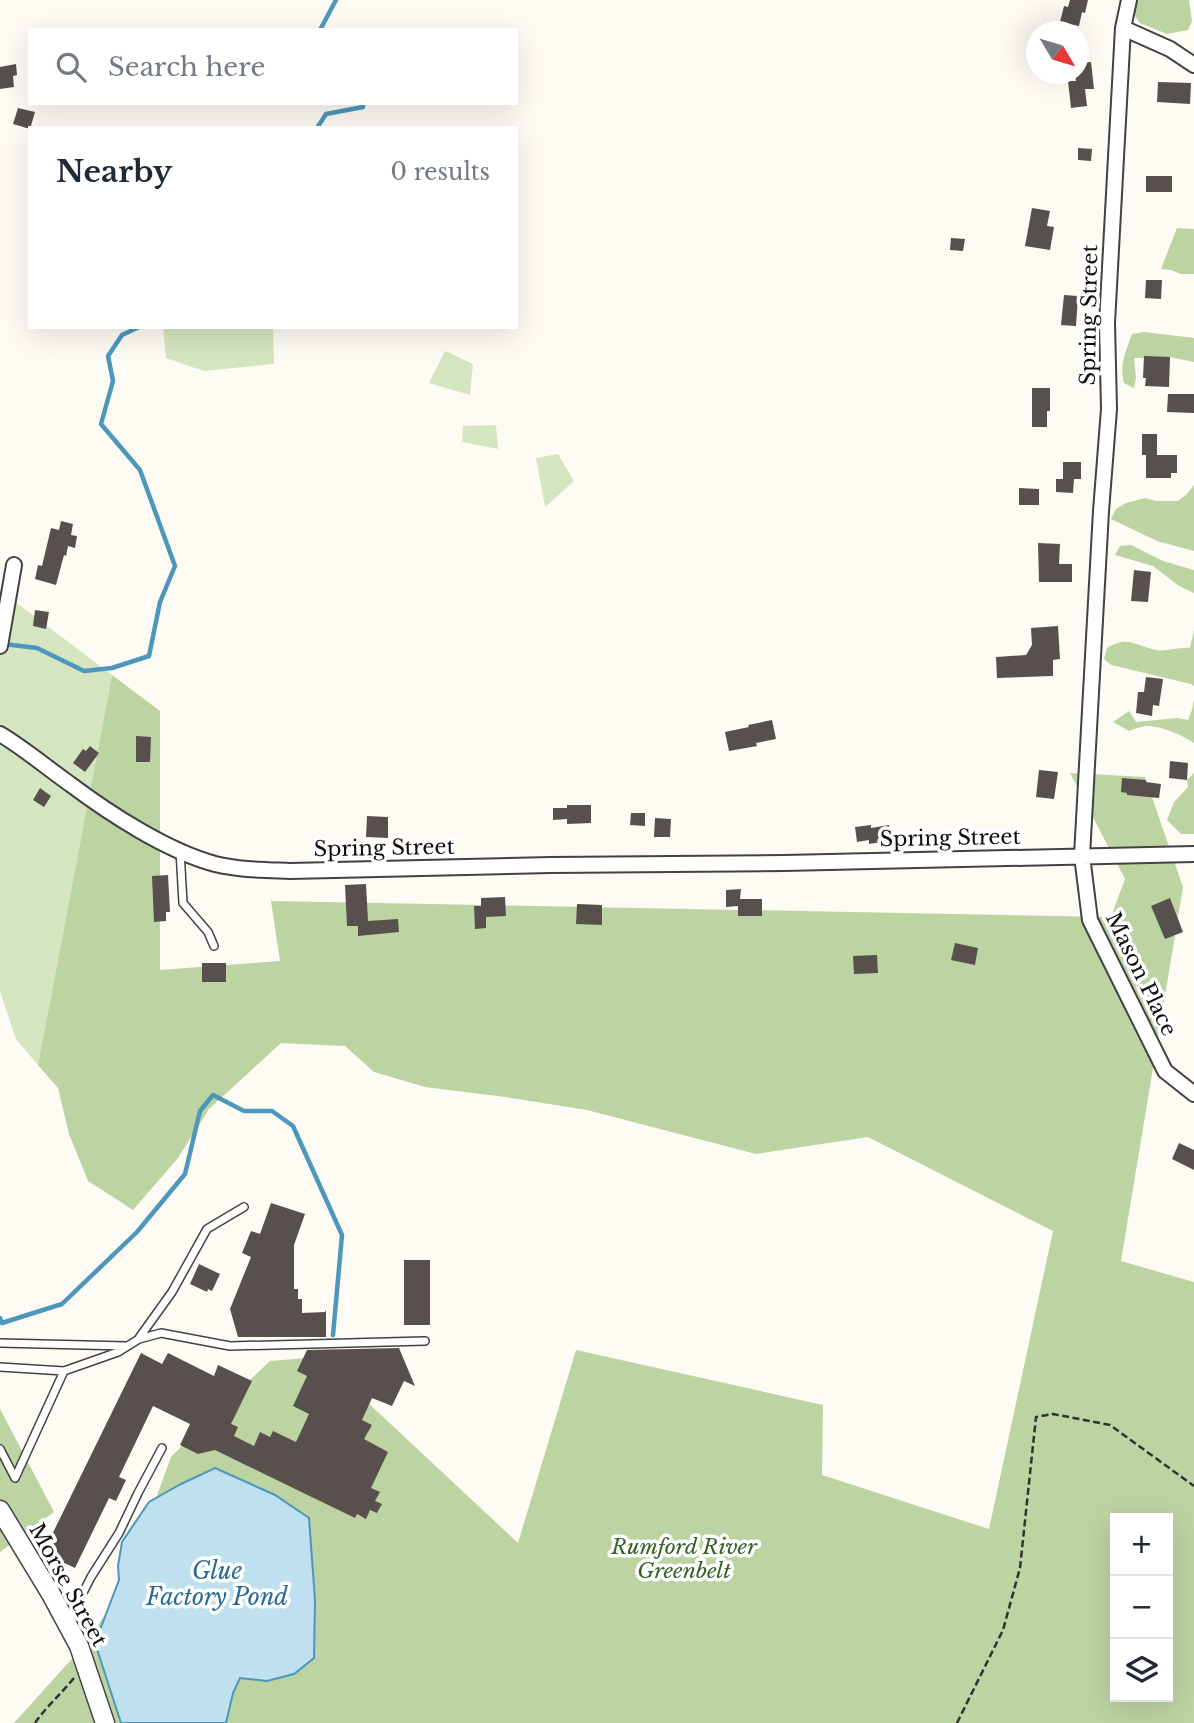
<!DOCTYPE html>
<html lang="en">
<head>
<meta charset="utf-8">
<style>
  body { margin:0; font-family:"Libre Baskerville",serif; background:#f6f6f7; color:#1f2937 }
  .controls { position:absolute; right:21px; bottom:21px; display:grid; overflow:hidden; border-radius:0px; box-shadow:0 7px 28px #0002 }
  .controls button { width:63px; height:63px; display:grid; place-items:center; padding:0; border:0; border-bottom:2px solid #e0e1e3; background:#fff; color:#1f2937; font:35px sans-serif }
  .compass { position:absolute; left:1026px; top:21px; width:63px; height:63px; border-radius:50%; background:#fff; box-shadow:0 7px 28px #0002; rotate:128deg }
  .list { margin:0; padding:0; list-style:none }
  h2 { display:flex; justify-content:space-between; align-items:center; height:91px; margin:0; padding:0 28px; font-size:30px }
  h2 small { font-size:23px; font-weight:400; color:#747a83 }
  .icon { flex:none; width:38px; height:38px; fill:none; stroke:currentColor; stroke-width:2; stroke-linecap:round; stroke-linejoin:round }
  .map { position:relative; flex:none; width:1194px; height:1723px; overflow:hidden }
  .search { position:absolute; background:#fff; box-shadow:0 7px 28px #0002; left:28px; top:28px; width:490px; height:77px; display:flex; align-items:center; gap:18px; box-sizing:border-box; padding:0 24px; border-radius:0px; color:#747a83; font-size:26px }
  .panel { position:absolute; background:#fff; box-shadow:0 7px 28px #0002; left:28px; top:126px; width:490px; height:203px; border-radius:0px }
  .map>svg:first-child { display:block }
  .green { fill:#d5e5c0 }
  .forest { fill:#bbd4a1; fill-rule:evenodd }
  .water { fill:#bee0ef; stroke:#4d97bd; stroke-width:2 }
  .lines { fill:none; stroke-linecap:round; stroke-linejoin:round }
  .stream { stroke:#4d97bd; stroke-width:4.5 }
  .building { fill:#57504d }
  .service-casing { stroke:#424242; stroke-width:10 }
  .minor-casing { stroke:#424242; stroke-width:18 }
  .tertiary-casing { stroke:#424242; stroke-width:21 }
  .path { stroke:#313131; stroke-width:2.5; stroke-dasharray:7 3.5; stroke-linecap:butt }
  .service { stroke:#fff; stroke-width:7 }
  .minor { stroke:#fff; stroke-width:14 }
  .tertiary { stroke:#fff; stroke-width:18 }
  .labels { text-anchor:middle; stroke-width:7; stroke-linejoin:round; paint-order:stroke }
  .street-label { font-size:21px; fill:#0f0f0f; stroke:#fff }
  .park-label { font-size:21px; font-style:italic; fill:#366027; stroke:#fff }
  .water-label { font-size:23px; font-style:italic; fill:#276a93; stroke:#fff }
</style>
</head>
<body>
<div class="map">
<svg width="1194" height="1723" viewBox="0 0 1194 1723">
  <rect width="100%" height="100%" fill="#fdfbf3"/>
  <!-- green -->
  <path class="green" d="M163,327H273L274,364L204,371L166,358Z
    M445,351L473,364L470,395L429,383Z
    M496,425L498,449L462,442L463,426Z
    M558,454L574,481L545,507L536,458Z
    M0,599L13,600L112,675L38,1065L16,1039L0,991Z"/>
  <!-- forest -->
  <path class="forest" d="M1138,0H1189L1192,21L1188,30L1167,34L1140,23L1134,15L1135,4Z
    M1177,228L1194,229V274H1181L1171,270L1161,269Z
    M1144,332L1194,338V362L1170,357L1134,358L1136,378L1134,388L1124,383C1119,365 1126,351 1132,334Z
    M1194,485V551L1157,541L1111,519L1116,509L1126,503L1145,498L1156,501H1178L1187,494Z
    M1131,545L1163,561L1194,570V593L1179,586L1153,566L1115,555L1120,546Z
    M1194,630V686L1191,684L1111,665L1104,659L1107,648C1129,635 1135,646 1156,650C1167,652 1178,647 1190,648Z
    M112,675L160,711V970L280,961L271,901L1111,917L1125,879L1070,773L1145,777L1183,887L1121,1261L1194,1282V1723H14L87,1642L131,1575L147,1523L171,1457L222,1406L270,1361L319,1357L518,1543L576,1350L823,1405L822,1475L989,1529L1053,1231L868,1137L756,1154L587,1110L505,1097L425,1087L374,1072L345,1046L281,1043L209,1109L178,1158L133,1210L88,1181L69,1134L58,1088L38,1065ZM1115,1518H1168V1697H1115Z
    M1194,699V743C1183,735 1159,725 1145,726C1140,727 1134,729 1129,731L1113,722L1129,711L1136,722L1178,718L1188,720L1192,710Z
    M1194,773V834H1181L1167,820L1174,802L1188,787L1187,780Z
    M0,1409L54,1512L0,1552Z"/>
  <!-- water -->
  <path class="water" d="M215,1468L275,1495L309,1518L315,1600L314,1658L294,1674L267,1681L240,1678L233,1693L226,1723H121L95,1643L119,1580L118,1566L122,1542L149,1502L181,1484Z"/>
  <g class="lines">
    <!-- stream -->
    <path class="stream" d="M320,30L336,0
      M317,128L326,114L363,107V103
      M4,644L37,648L84,671L112,668L149,656L160,602L175,566L140,470L101,424L113,381L108,356L122,335L139,327
      M0,1318L2,1323L62,1304L137,1232L185,1174L200,1111L213,1095L244,1111H272L293,1126L342,1235L333,1335"/>
  </g>
  <!-- building -->
  <path class="building" d="M1070,0H1088L1085,13L1082,12L1079,26L1060,22L1064,6L1068,7Z
    M1091,62L1094,89H1085L1087,106L1071,108L1068,81H1076L1075,74H1079V63Z
    M16,64L17,75L13,76L14,87L0,89V67Z
    M1158,82L1191,83L1190,104L1157,102Z
    M18,108L35,112L30,129L13,124Z
    M1078,148L1092,149L1091,161L1078,160Z
    M1146,176H1172V192H1146Z
    M1032,208L1050,211L1047,226L1054,227L1050,250L1025,246Z
    M951,238L965,239L963,251L950,250Z
    M1146,280H1162L1161,299L1145,298Z
    M1064,295L1078,296L1076,326L1061,325Z
    M1144,356L1170,357L1169,387L1145,386L1146,378H1143Z
    M1032,388H1050V411H1047V427H1032Z
    M1168,394H1194V413L1167,412Z
    M1142,434H1157V455H1177V473H1171V478H1146V455H1142Z
    M1063,462H1081V479H1074L1073,493L1056,492V479H1063Z
    M1019,488L1039,489V505H1019Z
    M61,521L73,524L71,535L77,536L75,548L68,546L66,556L64,555L56,585L35,579L38,565L42,566L51,528L59,530Z
    M1038,543L1060,544L1059,564H1072V582H1039Z
    M1134,570L1151,572L1148,602L1131,601Z
    M35,610L49,612L46,629L33,626Z
    M1058,626L1060,659L1053,660V676L997,678L996,657L1026,655L1032,645L1031,628Z
    M1146,677L1163,679L1159,706L1153,705L1152,716L1136,713L1138,692H1144Z
    M772,720L776,739L756,743L757,746L729,751L725,732L749,727L748,725Z
    M136,736L151,737L150,762H136Z
    M90,746L99,753L85,772L73,763L83,749L86,751Z
    M1170,761L1188,763L1187,780L1169,778Z
    M1039,770L1058,772L1054,799L1036,797Z
    M1122,778L1146,780V782L1161,784L1159,798L1127,795V793L1121,792Z
    M40,788L51,796L44,807L33,800Z
    M567,805H591V823L567,824V819L553,820V808H567Z
    M631,813H645V826L630,825Z
    M367,816L388,817V838L366,837Z
    M655,818L671,819L670,837H654Z
    M871,825V828L889,825L891,837L881,839L882,842L869,844V840L857,842L855,827Z
    M168,875L170,912H166V921L154,922L152,876Z
    M366,884L368,921L398,919L399,932L358,936V926H347L345,885Z
    M741,889L740,899H762V916H738V906L726,907V890Z
    M505,897L506,916L486,917V928L475,929L474,906H481V898Z
    M1170,898L1183,932L1165,939L1151,906Z
    M577,904L602,905V925L576,924Z
    M955,943L978,948L975,965L951,960Z
    M877,955L878,973L854,974L853,956Z
    M202,963H226V982H202Z
    M1179,1143L1194,1150V1170L1172,1159Z
    M271,1203L305,1214L294,1245V1289H298V1299H302V1313L325,1312L326,1310V1337H238L230,1309L251,1257L242,1253L251,1231L260,1234Z
    M404,1260H430V1325H404Z
    M199,1264L220,1274L212,1291L208,1289L207,1292L190,1284Z
    M399,1348L415,1386L404,1381L392,1406L372,1398L362,1420L372,1425L364,1439L388,1452L371,1488L380,1492L375,1501L382,1504L377,1513L370,1510L366,1519L357,1514L355,1518L215,1450L198,1454L180,1445L190,1424L153,1406L119,1477L126,1480L116,1501L109,1498L75,1568L43,1553L141,1353L162,1364L168,1353L214,1376L218,1365L252,1381L231,1424L238,1427L234,1436L254,1446L260,1432L270,1437L273,1431L296,1442L309,1414L293,1406L307,1376L297,1371L307,1350Z"/>
  <g class="lines">
    <!-- service casing -->
    <g class="service-casing">
      <path id="service" d="M180,851L183,903L208,932L214,946
        M139,1338L172,1292L207,1229L244,1207
        M0,1343L126,1346
        M0,1367L64,1371L118,1352L139,1339L161,1333L230,1346L425,1341
        M0,1449L15,1478L64,1371
        M68,1622L91,1577L119,1533L138,1493L162,1448"/>
    </g>
    <!-- minor casing -->
    <g class="minor-casing">
      <path id="minor" d="M1129,0L1123,28L1107,323L1109,409L1101,511L1082,856L1090,920L1165,1071L1194,1094
        M1123,28L1170,49L1194,65
        M0,646L14,565
        M0,734C25,749 46,767 70,784C110,814 167,851 215,864C240,870 265,870 290,871L551,865L784,863L1194,854"/>
    </g>
    <!-- tertiary casing -->
    <g class="tertiary-casing">
      <path id="tertiary" d="M0,1510L51,1594L79,1646L105,1723"/>
    </g>
    <!-- path -->
    <path class="path" d="M35,1723C46,1707 61,1694 74,1678
      M957,1723L1003,1630L1020,1568L1036,1417L1053,1414L1110,1425L1194,1486"/>
    <!-- service -->
    <use href="#service" class="service"/>
    <!-- minor -->
    <use href="#minor" class="minor"/>
    <!-- tertiary -->
    <use href="#tertiary" class="tertiary"/>
  </g>
  <g class="labels">
    <!-- street labels -->
    <g class="street-label">
      <text transform="translate(1089 315) rotate(-89)" y="7">Spring Street</text>
      <text transform="translate(950 838) rotate(-1)" y="7">Spring Street</text>
      <text transform="translate(384 848) rotate(-1)" y="7">Spring Street</text>
      <text transform="translate(1141 974) rotate(64)" y="7">Mason Place</text>
      <text transform="translate(68 1585) rotate(61)" y="7">Morse Street</text>
    </g>
    <!-- park labels -->
    <g class="park-label">
      <text x="684" y="1554">Rumford River<tspan x="684" dy="24">Greenbelt</tspan></text>
    </g>
    <!-- water labels -->
    <g class="water-label">
      <text x="217" y="1579">Glue<tspan x="217" dy="26">Factory Pond</tspan></text>
    </g>
  </g>
</svg>
<div class="controls">
<button>+</button>
<button>−</button>
<button><svg class="icon" aria-label="layers" viewBox="0 0 24 24"><path d="M12 4l9 5-9 5-9-5zM3 14l9 5 9-5"/></svg></button>
</div>
<svg class="compass" viewBox="-18 -18 36 36"><path d="M0-13l5 13h-10z" fill="#e53935"/><path d="M0 13l5-13h-10z" fill="#747a83"/></svg>
<div class="search"><svg class="icon" aria-label="search" viewBox="0 0 24 24"><circle cx="10" cy="10" r="6"/><path d="M15 15l6 6"/></svg>Search here</div>
<section class="panel">
<h2>Nearby<small>0 results</small></h2>
<ul class="list">
</ul>
</section>
</div>
</body>
</html>
